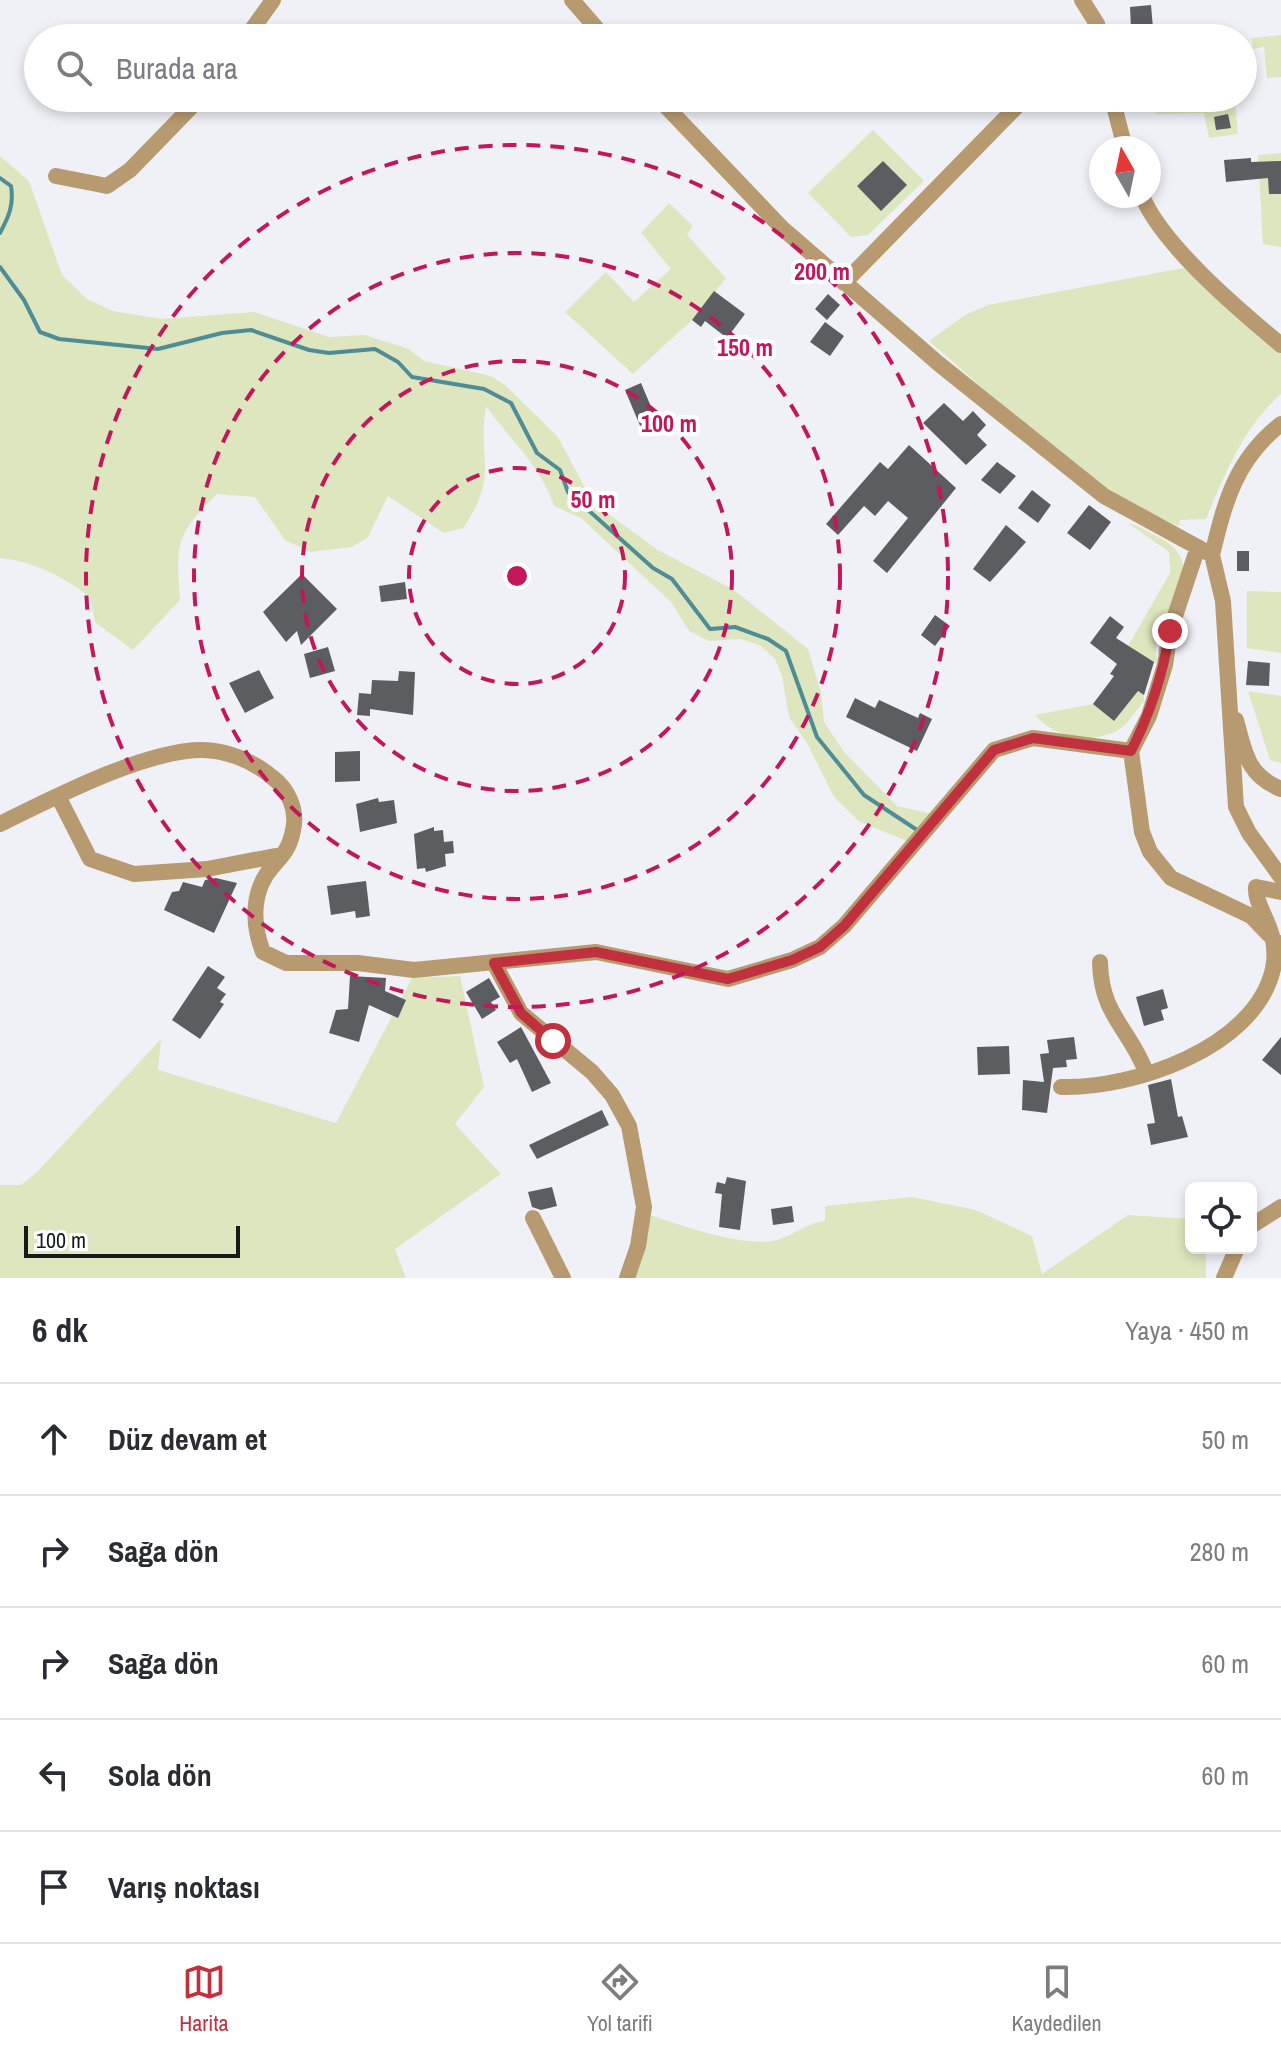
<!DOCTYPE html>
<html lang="tr">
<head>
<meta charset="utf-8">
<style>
  body { margin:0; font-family:"Archivo Narrow",sans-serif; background:#f2f2f3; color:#2b2b33 }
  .controls { position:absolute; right:24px; bottom:24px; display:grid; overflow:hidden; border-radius:12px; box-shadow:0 4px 12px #0003 }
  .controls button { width:72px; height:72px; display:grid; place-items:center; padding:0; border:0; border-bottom:2px solid #e1e1e2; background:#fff; color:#2b2b33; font:40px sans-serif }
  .compass { position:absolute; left:1089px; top:136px; width:72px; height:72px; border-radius:50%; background:#fff; box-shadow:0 4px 12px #0003; rotate:351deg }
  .scale { position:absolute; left:24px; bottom:20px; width:216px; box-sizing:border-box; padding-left:8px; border:4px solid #18191b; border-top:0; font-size:22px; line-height:28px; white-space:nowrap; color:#18191b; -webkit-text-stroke:6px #fff; paint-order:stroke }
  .stop { position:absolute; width:24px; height:24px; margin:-18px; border:6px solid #c1313d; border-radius:50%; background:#fff }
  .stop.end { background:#c1313d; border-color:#fff; box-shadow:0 2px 8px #0008 }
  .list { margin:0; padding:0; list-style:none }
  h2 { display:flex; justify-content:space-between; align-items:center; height:104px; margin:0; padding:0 32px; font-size:34px }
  h2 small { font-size:26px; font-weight:400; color:#7c7c81 }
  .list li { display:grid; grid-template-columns:52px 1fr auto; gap:24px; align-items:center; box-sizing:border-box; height:112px; padding:0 32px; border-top:2px solid #e1e1e2 }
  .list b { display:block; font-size:30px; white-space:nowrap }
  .list em { font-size:26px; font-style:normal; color:#7c7c81 }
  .icon { flex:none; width:44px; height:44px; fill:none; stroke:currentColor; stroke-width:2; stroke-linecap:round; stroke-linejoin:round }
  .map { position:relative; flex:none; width:1281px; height:1278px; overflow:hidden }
  .search { position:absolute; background:#fff; box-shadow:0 4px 12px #0003; left:24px; right:24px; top:24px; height:88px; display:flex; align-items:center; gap:20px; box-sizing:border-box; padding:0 28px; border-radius:44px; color:#7c7c81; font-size:30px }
  .sheet { height:664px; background:#fff }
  nav { display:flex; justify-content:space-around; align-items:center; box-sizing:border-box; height:112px; border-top:2px solid #e1e1e2; background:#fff; font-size:22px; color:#7c7c81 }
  nav a { display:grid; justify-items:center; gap:4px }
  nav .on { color:#c1313d }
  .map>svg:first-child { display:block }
  .green { fill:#dde6be }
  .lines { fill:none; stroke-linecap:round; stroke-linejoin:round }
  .stream { stroke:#4e8d96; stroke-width:4 }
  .building { fill:#5c5d61 }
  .minor { stroke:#b79a70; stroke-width:16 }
  .route { stroke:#c1313d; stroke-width:10 }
  .ring { fill:none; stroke:#c2185b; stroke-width:4; stroke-dasharray:14 10 }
  .centre { fill:#c2185b; stroke:#fff; stroke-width:4 }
  .ring-label { font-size:24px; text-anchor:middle; font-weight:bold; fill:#c2185b; stroke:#fff; stroke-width:8; stroke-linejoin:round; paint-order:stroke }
</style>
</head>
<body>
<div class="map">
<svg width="1281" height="1278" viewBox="0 0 1281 1278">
  <rect width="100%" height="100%" fill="#f0f1f7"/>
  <!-- green -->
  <path class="green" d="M1281,35V77L1267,78L1264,47L1253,49L1252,38Z
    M1148,98H1166L1170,108L1235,102L1238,134L1209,138L1204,113L1156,114Z
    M873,130L924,181L868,235L851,237L808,193Z
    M1281,153V247L1263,244L1258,155Z
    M0,156L29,181L62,275L87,299L113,311L162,319L254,312L329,337L365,335L409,349L424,361L491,376L505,385L558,437L591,499L607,513L658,550L734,590L808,649L821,692L824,722L844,752L897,806L932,814L907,841L860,822L834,797L807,743L789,717L782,676L775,659L761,646L741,639L709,641L689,631L672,603L581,518L554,506C541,466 510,440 486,406C477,460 500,474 463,528L444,533L388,496L368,537L352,547L310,552L285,540L255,497L217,494C175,536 176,543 180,600L133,650L95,622L90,597C62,576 35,562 0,558Z
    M669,203L693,226L687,235L726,278L692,320L633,374L565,312L606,272L634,302L671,269L641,233Z
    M1199,265L1281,345V394C1243,428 1225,473 1206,519L1180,520L1179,526C1089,494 1001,402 929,341L965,315L988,305Z
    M1128,523C1139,525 1151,534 1162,539C1210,566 1164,609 1156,645C1155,651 1157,659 1157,664L1128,646L1170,573L1169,552Z
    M1247,591L1281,592V653L1247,648Z
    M1114,676L1144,695V701C1136,710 1128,725 1118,730C1090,745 1055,738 1035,715L1093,704Z
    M1248,691L1281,696V763L1270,760Z
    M460,976L484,1087L455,1124L501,1174L395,1249L406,1278H0V1185H21L37,1172L161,1039L158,1070L336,1123L412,978Z
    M912,1197L976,1210L1032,1236L1042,1274L1128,1215L1191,1219V1248H1206V1278H628L650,1215C683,1226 739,1246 773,1241C792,1237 805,1223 825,1221V1206Z"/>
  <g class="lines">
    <!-- stream -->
    <path class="stream" d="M0,178L11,186C14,205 9,216 0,233
      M0,267L24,300L40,332L59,339L158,349L222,333L251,330L309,350L329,353L375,349L398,362L412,377L484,389L511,403L537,453L560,470L568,492L653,568L672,579L710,629L735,627L768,639L786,651L817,737L864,795L917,830"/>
  </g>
  <!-- building -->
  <path class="building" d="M1151,5L1153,28L1131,29L1130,7Z
    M1228,114L1231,128L1216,130L1214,117Z
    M1251,158V162L1281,161V194H1269L1268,178L1226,182L1224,160Z
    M883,161L907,185L881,211L857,186Z
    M714,291L745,314L727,338L705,321L701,327L692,320Z
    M828,294L840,305L827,320L815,309Z
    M825,322L844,336L830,356L810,342Z
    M641,383L657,421L641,428L625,390Z
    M944,403L963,421L973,411L986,425L977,435L987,445L966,465L923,423Z
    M909,445L956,488L887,573L873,561L908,518L888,501L875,516L864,506L838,535L826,524L880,462L888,469Z
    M997,462L1016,476L1000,494L981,480Z
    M1032,490L1051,505L1038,523L1018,508Z
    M1089,505L1111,522L1090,550L1067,533Z
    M1006,525L1026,542L990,582L973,569Z
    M1237,551H1249V571H1237Z
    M302,574L337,609L301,645L297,631L286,642L263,612Z
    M405,582L407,599L381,602L379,586Z
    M935,615L950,626L935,646L921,635Z
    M1110,616L1124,627L1116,638L1154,662L1144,695L1138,691L1114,721L1093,704L1114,676L1110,674L1117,664L1090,643Z
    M328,647L335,671L310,678L304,654Z
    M1248,661L1270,663L1269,686L1246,685Z
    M259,670L274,698L245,713L229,683Z
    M399,671L415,672L413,715L370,709V716L357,715L359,693L371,694L372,680L398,681Z
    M855,698L875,708L879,700L918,718L920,713L932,719L917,751L846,717Z
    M360,751V781L335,782V752Z
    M378,798L379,802L394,800L397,823L360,832L356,804Z
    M434,827V831L443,830L444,842L453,841L454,853L445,854L446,866L426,872L425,868L417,869L414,834Z
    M216,878L237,883L214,933L164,910L172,892L179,891L183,882L202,887L205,880Z
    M366,881L370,916L356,918L355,911L331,915L327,886Z
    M208,966L225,977L217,988L226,994L220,1002L224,1004L200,1039L172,1020Z
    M350,976L386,978L385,991L406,1000L398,1018L369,1005L359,1042L329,1033L336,1010L348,1009Z
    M489,978L500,997L491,1002L496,1010L482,1019L466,992Z
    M1163,989L1168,1008L1161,1010L1164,1020L1144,1026L1136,997Z
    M521,1027L551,1083L532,1092L517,1059L510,1063L497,1042Z
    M1074,1037L1077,1059L1066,1060L1067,1067L1053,1068L1047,1113L1022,1110L1023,1080L1044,1082L1040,1054L1049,1053L1047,1040Z
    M1281,1037V1075L1262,1060Z
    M1009,1046L1010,1074L978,1075L977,1047Z
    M1171,1079L1178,1117L1182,1116L1188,1137L1151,1145L1147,1124L1155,1123L1148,1085Z
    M602,1110L609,1125L537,1159L529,1145Z
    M727,1177L746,1181L740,1230L719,1227L722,1194L715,1193L717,1182L725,1184Z
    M552,1187L557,1206L541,1210L532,1207L528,1192Z
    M792,1206L794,1222L773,1225L771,1209Z"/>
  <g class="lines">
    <!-- minor -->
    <path class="minor" d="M572,0L605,38
      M1082,0L1097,24L1084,38
      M246,38L273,0
      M658,98L782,228L939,364L1104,496L1212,555C1225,501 1236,459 1281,424
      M1112,98L1125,148
      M56,176L107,186L130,170L200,98
      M1142,196C1163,246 1239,310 1281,345
      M844,283L1025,98
      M1198,547L1170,631L1165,665L1149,716L1131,751L1142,832L1150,852L1171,878L1251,916L1281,947
      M1212,555L1223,601L1236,807L1249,833L1281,877
      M1236,720C1245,753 1247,775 1281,789
      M58,796L90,859L134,874L207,869L281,855
      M0,824C53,798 141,752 199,750C225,749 253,761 272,777C288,789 298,810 293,830C290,847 284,854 273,866C251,890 252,924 263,952L286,963H358L414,970L596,952L728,979L792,960L820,947L844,926L994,750L1033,738L1131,751
      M1100,962C1101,1016 1129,1027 1146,1072
      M494,963L521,1013L592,1072L612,1095L629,1126L644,1207L638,1246L627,1278
      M1061,1087C1133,1089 1255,1048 1273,969C1281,929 1254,909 1256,887L1281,892
      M533,1218L563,1278
      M1251,1226L1281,1207
      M1224,1278L1237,1248"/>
  </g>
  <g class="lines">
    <!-- route -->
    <path class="route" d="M553,1041L521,1013L494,963L596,952L728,979L792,960L820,947L844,926L994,750L1033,738L1131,751C1151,712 1163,674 1170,631"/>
  </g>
  <!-- distance rings -->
  <g class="ring">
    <circle cx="517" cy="576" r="108"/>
    <circle cx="517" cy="576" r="215"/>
    <circle cx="517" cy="576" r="323"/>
    <circle cx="517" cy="576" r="431"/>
  </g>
  <circle cx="517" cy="576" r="12" class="centre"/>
  <g class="ring-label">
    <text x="822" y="280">200 m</text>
    <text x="745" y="356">150 m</text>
    <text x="669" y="432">100 m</text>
    <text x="593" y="508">50 m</text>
  </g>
</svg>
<div class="controls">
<button><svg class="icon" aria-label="locate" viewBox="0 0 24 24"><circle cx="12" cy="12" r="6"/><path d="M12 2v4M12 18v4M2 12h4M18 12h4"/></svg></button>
</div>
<svg class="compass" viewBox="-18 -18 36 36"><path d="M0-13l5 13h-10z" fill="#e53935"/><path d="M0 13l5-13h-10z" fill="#7c7c81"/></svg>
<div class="scale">100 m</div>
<div class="stop" style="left:553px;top:1041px"></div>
<div class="stop end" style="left:1170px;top:631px"></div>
<div class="search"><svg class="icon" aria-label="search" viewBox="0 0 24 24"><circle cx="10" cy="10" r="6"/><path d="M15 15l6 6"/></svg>Burada ara</div>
</div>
<section class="sheet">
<h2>6 dk<small>Yaya · 450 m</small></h2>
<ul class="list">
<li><svg class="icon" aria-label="ahead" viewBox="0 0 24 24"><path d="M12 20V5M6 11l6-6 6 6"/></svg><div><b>Düz devam et</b></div><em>50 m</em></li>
<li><svg class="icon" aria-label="right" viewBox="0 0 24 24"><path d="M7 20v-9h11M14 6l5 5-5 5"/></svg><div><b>Sağa dön</b></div><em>280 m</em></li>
<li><svg class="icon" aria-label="right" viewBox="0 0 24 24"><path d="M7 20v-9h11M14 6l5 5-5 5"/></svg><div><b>Sağa dön</b></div><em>60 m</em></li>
<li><svg class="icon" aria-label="left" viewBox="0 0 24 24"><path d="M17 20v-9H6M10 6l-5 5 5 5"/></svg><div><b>Sola dön</b></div><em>60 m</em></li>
<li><svg class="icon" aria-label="arrive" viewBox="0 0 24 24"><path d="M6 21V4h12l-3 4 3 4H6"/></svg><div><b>Varış noktası</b></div></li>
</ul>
</section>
<nav>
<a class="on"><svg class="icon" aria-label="map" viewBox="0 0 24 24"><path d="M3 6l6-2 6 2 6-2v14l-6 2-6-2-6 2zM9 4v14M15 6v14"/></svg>Harita</a>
<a><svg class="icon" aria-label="directions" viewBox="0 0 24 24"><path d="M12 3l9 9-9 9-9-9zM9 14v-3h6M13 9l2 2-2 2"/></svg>Yol tarifi</a>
<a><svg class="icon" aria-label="saved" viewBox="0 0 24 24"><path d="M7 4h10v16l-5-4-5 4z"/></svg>Kaydedilen</a>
</nav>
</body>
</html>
